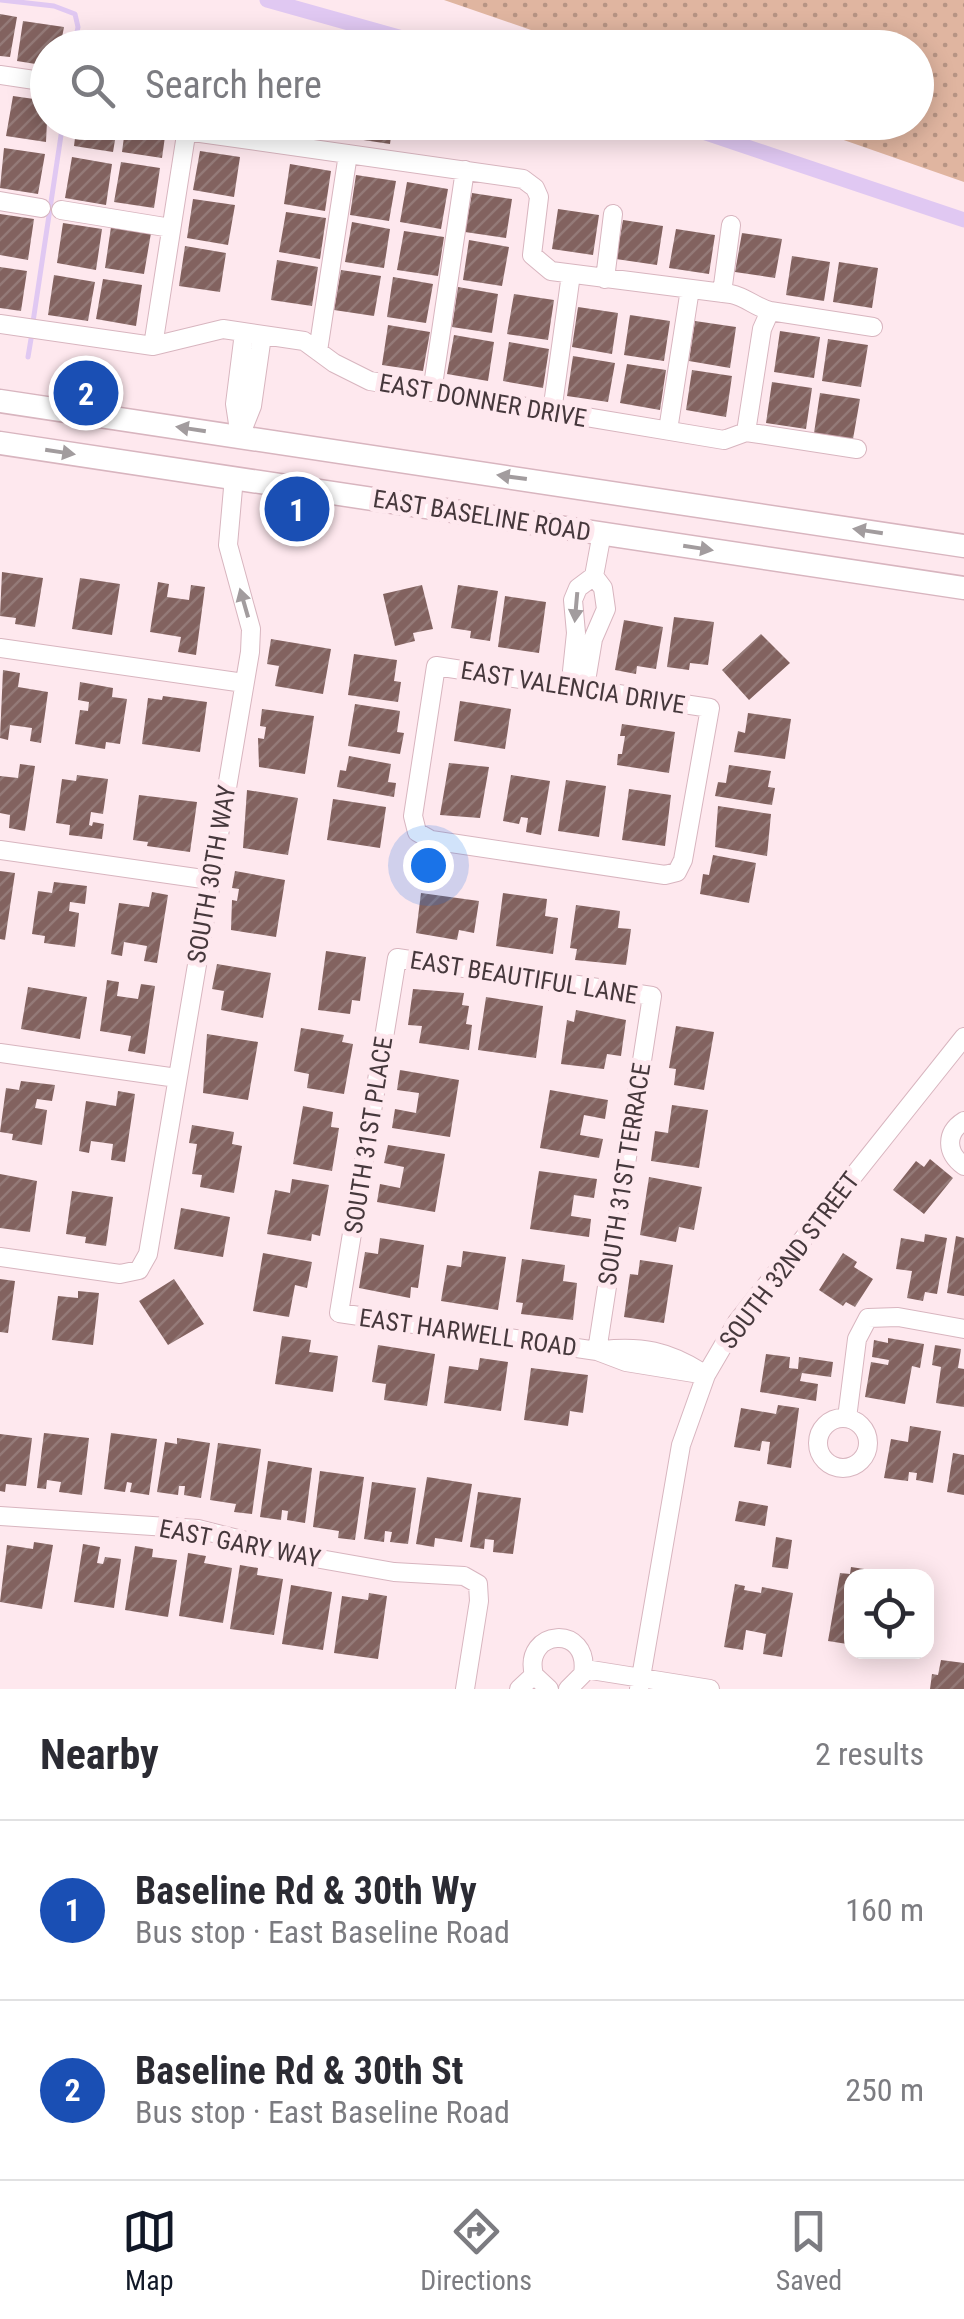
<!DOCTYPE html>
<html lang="en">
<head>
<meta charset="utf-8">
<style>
  body { margin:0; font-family:"Roboto Condensed",sans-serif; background:#f7f7f7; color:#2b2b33 }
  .controls { position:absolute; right:30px; bottom:30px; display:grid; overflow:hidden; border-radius:20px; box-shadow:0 5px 25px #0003 }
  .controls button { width:90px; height:90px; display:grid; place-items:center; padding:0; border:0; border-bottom:2px solid #e1e1e2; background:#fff; color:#2b2b33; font:50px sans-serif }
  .you { position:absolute; left:428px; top:865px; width:35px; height:35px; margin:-25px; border:8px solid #fff; border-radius:50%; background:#1a73e8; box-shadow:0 0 0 15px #1a73e833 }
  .badge { display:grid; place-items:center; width:65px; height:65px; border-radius:50%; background:#111827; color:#fff; font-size:32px; font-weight:700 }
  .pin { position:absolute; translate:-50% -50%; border:5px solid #fff; box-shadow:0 2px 10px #0006 }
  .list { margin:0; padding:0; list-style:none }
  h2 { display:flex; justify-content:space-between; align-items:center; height:130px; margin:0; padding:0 40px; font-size:42px }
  h2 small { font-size:32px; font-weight:400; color:#7c7c81 }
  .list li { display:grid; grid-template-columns:65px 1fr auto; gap:30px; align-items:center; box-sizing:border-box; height:180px; padding:0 40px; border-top:2px solid #e1e1e2 }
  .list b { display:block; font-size:38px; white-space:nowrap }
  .list p { margin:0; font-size:32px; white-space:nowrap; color:#7c7c81 }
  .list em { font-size:32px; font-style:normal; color:#7c7c81 }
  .icon { flex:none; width:55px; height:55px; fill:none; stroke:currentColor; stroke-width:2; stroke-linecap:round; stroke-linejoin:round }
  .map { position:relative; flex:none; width:964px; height:1689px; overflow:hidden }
  .search { position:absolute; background:#fff; box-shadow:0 5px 25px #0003; left:30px; right:30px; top:30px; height:110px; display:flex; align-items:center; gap:25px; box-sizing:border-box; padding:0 35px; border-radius:55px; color:#7c7c81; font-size:38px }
  .sheet { height:490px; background:#fff }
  nav { display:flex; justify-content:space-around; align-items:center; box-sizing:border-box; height:140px; border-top:2px solid #e1e1e2; background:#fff; font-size:28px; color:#7c7c81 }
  nav a { display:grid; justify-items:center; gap:5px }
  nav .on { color:#111827 }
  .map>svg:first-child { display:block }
  .grass { fill:url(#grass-dots) }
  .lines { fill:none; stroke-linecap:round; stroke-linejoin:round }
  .stream { stroke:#e0c8f2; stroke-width:5 }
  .canal { stroke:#e0c8f2; stroke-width:15 }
  .building { fill:url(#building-hatch) }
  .minor-casing { stroke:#d8b5bf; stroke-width:20 }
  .major-casing { stroke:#d8b5bf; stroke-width:25 }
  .minor { stroke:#fff; stroke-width:18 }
  .major { stroke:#fff; stroke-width:22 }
  .oneway { fill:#a29c9e }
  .labels { text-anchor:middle; stroke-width:10; stroke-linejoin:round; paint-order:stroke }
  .street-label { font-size:25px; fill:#46383c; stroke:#fee8ee }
</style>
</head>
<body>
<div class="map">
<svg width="964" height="1689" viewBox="0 0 964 1689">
  <defs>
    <pattern id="grass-dots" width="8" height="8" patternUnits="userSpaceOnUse" patternTransform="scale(2.5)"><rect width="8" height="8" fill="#e0b5a0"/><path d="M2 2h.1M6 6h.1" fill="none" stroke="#b79484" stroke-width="1.8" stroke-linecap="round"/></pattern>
    <pattern id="building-hatch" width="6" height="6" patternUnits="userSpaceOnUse" patternTransform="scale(2.5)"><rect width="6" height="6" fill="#82625f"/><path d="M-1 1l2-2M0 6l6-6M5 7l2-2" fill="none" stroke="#947a78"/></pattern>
  </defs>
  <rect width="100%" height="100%" fill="#fee8ee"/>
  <!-- grass -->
  <path class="grass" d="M444,0H964V182L795,123L916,122V48L580,47Z"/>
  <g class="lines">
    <!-- stream -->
    <path class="stream" d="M1,0L54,6L75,14L78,27L74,48
      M33,322L63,122
      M28,357L32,333"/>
    <!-- canal -->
    <path class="canal" d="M267,0L438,48
      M673,122L964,220"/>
  </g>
  <!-- building -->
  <path class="building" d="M0,14L17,17L10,57L0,56Z
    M23,21L64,27L60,48H48V66L17,61Z
    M91,31L132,38L130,48H88Z
    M140,37L179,43L178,48H138Z
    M13,96L48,101L46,142L6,136Z
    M77,122H118L113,152L74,146Z
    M126,122H167L162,158L122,152Z
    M304,122H345L343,135L303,128Z
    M352,122H393L390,144L350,138Z
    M4,148L45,154L38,194L0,188Z
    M200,151L240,157L234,197L193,190Z
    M72,157L112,164L106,205L65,198Z
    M121,162L160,168L154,208L114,202Z
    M290,164L331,171L325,211L284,204Z
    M356,175L396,181L389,221L350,215Z
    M407,182L448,189L441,229L400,222Z
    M472,193L512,199L506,238L465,232Z
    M193,199L235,205L228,245L187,238Z
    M558,209L599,215L593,255L552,249Z
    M286,212L326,218L320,259L279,252Z
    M0,214L34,219L28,260L0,255Z
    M623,220L663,226L657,265L616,259Z
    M352,222L390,229L384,268L345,262Z
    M63,223L102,229L96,270L57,263Z
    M111,227L151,233L144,274L105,268Z
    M676,229L715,235L709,274L669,268Z
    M404,231L444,237L438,276L397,270Z
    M742,233L782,239L775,278L735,272Z
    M469,240L509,247L502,286L463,280Z
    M185,246L226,253L220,292L179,286Z
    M792,256L830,262L824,301L786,295Z
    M277,260L318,267L312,306L271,300Z
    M839,262L878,268L872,308L833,302Z
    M0,267L27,271L21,311L0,308Z
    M341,270L381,276L374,316L334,310Z
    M54,275L95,282L88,321L48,315Z
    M393,277L433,284L426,323L387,317Z
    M103,279L142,285L136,326L96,319Z
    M458,287L498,294L492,333L452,327Z
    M514,294L554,300L548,340L507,334Z
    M578,307L618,313L612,354L572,347Z
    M630,315L670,321L664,361L624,355Z
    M695,321L736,327L730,368L689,361Z
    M388,325L430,332L423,371L382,365Z
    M780,331L820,337L814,378L774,372Z
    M454,335L494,342L488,381L447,374Z
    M828,339L868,345L861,387L822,381Z
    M509,342L549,349L543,388L503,381Z
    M573,356L615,363L608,402L567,396Z
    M627,364L666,370L660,410L620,403Z
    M692,370L732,376L726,417L686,410Z
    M772,382L812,388L806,429L766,423Z
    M820,393L860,399L853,439L814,433Z
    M2,572L43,578L35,627L15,624L16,618L0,616Z
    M80,578L120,584L112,635L72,629Z
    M158,582L169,584L167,597L189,600L191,585L205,587L196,655L178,652L181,637L150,632Z
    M422,585L433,629L413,633L415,641L395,646L383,594Z
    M458,585L498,591L490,641L470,638L471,631L451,628Z
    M505,596L546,602L539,653L498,647Z
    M674,617L714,622L708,665L690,663L689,670L667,667Z
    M624,620L663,627L656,669L637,666L636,674L615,670Z
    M761,634L790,663L749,700L722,670Z
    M271,639L331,649L323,694L275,686L279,666L267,664Z
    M354,654L397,660L394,681L401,682L398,702L348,695Z
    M3,670L20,673L18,687L48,692L41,743L30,741L32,728L10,725L8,740L0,738Z
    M80,682L113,688L112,697L127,699L120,744L106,742L105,749L75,744L80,710L88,711L89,702L78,700Z
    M163,696L207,702L200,752L142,744L148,698L162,700Z
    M460,701L511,709L505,749L454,741Z
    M355,704L400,711L397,732L404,733L400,754L348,746Z
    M262,709L314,716L305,774L259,767L258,738L264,739L266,727L260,726Z
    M748,713L791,719L785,759L734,752L738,731L745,733Z
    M622,724L675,732L669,773L617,765L618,754H622L625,736H620Z
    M349,756L391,764L388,782L396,783L394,797L337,787L340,770L346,771Z
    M449,763L489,767L480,818L440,815Z
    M20,764L35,766L25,831L9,828L10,815L0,813V776L18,778Z
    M729,765L771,771L768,787L775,788L772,805L715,796L718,782L726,783Z
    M77,775L108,779L103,814L91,812L89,825L92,826L93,822L104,824L102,839L69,835L70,825L56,823L62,779L76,781Z
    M511,775L550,781L541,835L526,832L528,818L521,817L519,824L503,821Z
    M566,780L606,786L599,837L558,831Z
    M629,789L671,795L665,846L622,840Z
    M247,790L298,798L288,855L243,848Z
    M139,795L197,802L190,852L147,846L148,842L133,840Z
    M333,799L386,807L380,848L327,840Z
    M718,806L771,814L767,856L715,847Z
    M713,855L756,863L749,903L700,894L703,874L709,875Z
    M0,871L15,873L5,940L0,939Z
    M235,871L285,880L276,937L231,930L232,900L237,901L239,889L232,888Z
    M54,882L87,886L85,904L70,902L69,911L79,913L75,947L44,943L45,936L32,934L38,891L52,893Z
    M152,892L168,895L157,963L144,961L147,946L124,942L122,956L111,954L119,903L149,907Z
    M421,893L479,901L474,933L459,930L457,940L416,933Z
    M503,893L547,899L545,916L558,918L553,954L496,946Z
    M576,905L620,911L618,928L631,929L626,965L575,960L577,949L570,948Z
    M326,951L366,957L360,1001L352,1000L350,1014L318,1010Z
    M217,964L271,973L263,1018L221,1010L224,991L212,989Z
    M107,980L119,982L117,996L138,999L141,984L155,986L145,1054L128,1051L131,1036L100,1031Z
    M28,987L87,997L80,1039L21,1029Z
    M413,989L464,993L462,1005L469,1006L466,1024L472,1025L469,1050L419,1043L422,1026L408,1025Z
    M486,997L543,1006L536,1058L478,1050Z
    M576,1010L626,1020L621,1056L607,1054L604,1069L561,1064L567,1020L574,1022Z
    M676,1026L714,1032L704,1090L674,1085L676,1069L669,1068Z
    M301,1028L344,1035L342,1042L353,1044L344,1094L307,1088L309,1074L294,1071Z
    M207,1034L258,1042L248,1100L203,1093Z
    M400,1070L459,1080L450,1137L392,1128L395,1109L416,1113L419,1093L397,1090Z
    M21,1081L55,1085L52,1101L37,1099L35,1108L47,1110L42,1145L12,1140L13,1134L0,1132L6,1088L19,1090Z
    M550,1090L608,1100L605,1119L584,1115L580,1135L603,1139L599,1158L540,1148Z
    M118,1091L135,1094L125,1162L111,1160L113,1144L91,1141L89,1153L79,1151L86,1101L116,1106Z
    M672,1105L708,1110L699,1168L651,1161L655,1131L668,1133Z
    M303,1106L333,1112L331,1127L339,1128L332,1171L293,1164Z
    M192,1125L234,1132L232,1144L242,1146L234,1193L200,1187L202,1175L192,1174L197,1144L189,1143Z
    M388,1145L445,1154L435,1212L377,1202L380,1184L400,1188L404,1167L384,1163Z
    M930,1159L953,1178L924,1214L893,1190L916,1161L924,1167Z
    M539,1171L597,1179L594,1198L574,1195L571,1216L591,1219L589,1237L530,1229Z
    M0,1174L37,1181L30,1232L0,1228Z
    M649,1177L702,1187L694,1230L679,1227L676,1242L640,1235Z
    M292,1179L329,1185L320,1236L312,1234L311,1241L267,1234L275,1190L290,1193Z
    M72,1191L113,1197L106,1246L85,1243L86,1237L66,1234Z
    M181,1208L230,1217L223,1257L174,1249Z
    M925,1234L947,1238L937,1294L925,1292L923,1301L907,1298L912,1271L896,1269L901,1238L924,1242Z
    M956,1236L964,1238V1296L947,1293Z
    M380,1238L424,1245L418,1288L411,1287L410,1298L359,1288L365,1252L378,1254Z
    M463,1251L506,1257L498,1310L441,1301L447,1265L461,1267Z
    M263,1253L312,1262L307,1288L295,1285L289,1317L253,1311Z
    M843,1253L857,1262L854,1267L873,1279L855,1307L846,1302L843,1306L819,1290Z
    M522,1259L565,1265L563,1281L577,1283L573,1320L521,1314L523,1303L516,1302Z
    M640,1260L673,1265L664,1323L624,1317L630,1274L638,1275Z
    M0,1279L15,1281L8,1333L0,1332Z
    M174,1279L204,1324L168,1345L139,1301Z
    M78,1291L99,1293L93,1345L52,1340L58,1296L78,1298Z
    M282,1336L311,1340L309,1352L338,1356L333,1392L275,1384Z
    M888,1338L924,1344L920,1368L912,1366L905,1404L865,1397L871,1362L888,1365L889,1360L872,1357L874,1340L888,1343Z
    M378,1345L435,1354L427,1406L384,1400L386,1384L372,1382Z
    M935,1345L961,1349L958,1368L964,1369V1407L936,1403L941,1367L932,1365Z
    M766,1354L790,1357L789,1368L798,1369L799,1357L833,1362L831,1377L802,1373L800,1381L818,1384L816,1401L760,1392Z
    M480,1358L508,1362L501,1411L444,1403L449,1366L478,1370Z
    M531,1368L588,1375L583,1413L570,1411L568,1426L524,1420Z
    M778,1405L799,1408L791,1468L767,1464L770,1442L762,1441L760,1451L734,1447L741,1408L776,1414Z
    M910,1426L941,1431L933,1483L916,1480L917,1473L909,1472L908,1481L884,1478L891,1439L908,1442Z
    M44,1433L89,1438L82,1495L59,1492L61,1482L47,1480L46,1489L37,1488Z
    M111,1433L157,1439L149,1495L130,1492L132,1483L127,1482L125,1492L104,1489Z
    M0,1434L32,1438L26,1486L6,1484L5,1492L0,1491Z
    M177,1438L210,1443L201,1498L184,1495L185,1486H179L178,1495L157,1492L165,1442L177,1444Z
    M218,1443L261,1449L252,1514L234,1512L236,1504L210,1500Z
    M953,1453L964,1455V1495L947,1492Z
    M268,1461L312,1468L305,1523L287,1520L288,1511L282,1510L281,1520L260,1517Z
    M320,1471L364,1477L355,1540L338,1538L339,1531L313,1527Z
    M427,1477L472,1484L462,1542L435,1538L434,1547L416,1544Z
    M372,1482L416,1488L408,1544L390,1542L392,1532L385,1531L384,1542L364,1539Z
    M478,1492L521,1498L513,1554L493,1552L494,1540L485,1539L484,1549L470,1547Z
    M739,1501L768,1506L765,1526L735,1521Z
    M776,1537L792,1540L788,1569L772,1567Z
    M34,1542L53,1545L42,1609L0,1602L7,1545L33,1549Z
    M83,1544L100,1547L97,1563L103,1564L105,1557L121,1559L114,1608L74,1602Z
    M135,1546L153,1549L152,1557L177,1560L168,1617L125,1610Z
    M188,1553L206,1556L204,1563L232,1568L223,1623L179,1616Z
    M240,1565L258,1568L257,1575L283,1579L274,1635L230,1629Z
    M851,1567L871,1570L870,1576H852V1624L847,1644L828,1641L840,1573L850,1574Z
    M735,1584L745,1586L744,1590L761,1593L762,1587L793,1593L782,1657L763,1654L766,1634L746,1630L743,1650L724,1647Z
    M291,1585L332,1592L323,1650L282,1644Z
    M369,1593L387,1596L378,1659L334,1653L342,1596L368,1600Z
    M941,1660L964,1663V1689H930L932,1674L938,1675Z"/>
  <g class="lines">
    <!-- minor casing -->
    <g class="minor-casing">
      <path id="minor" d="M0,75L48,82
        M186,131L523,179L535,188L539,197L532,255L551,271L731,294C746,297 755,307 770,311L873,327
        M0,201L41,208
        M61,210L171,228
        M605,279L613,214
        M722,293L731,225
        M0,324L153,346L223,329L304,341L334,363L370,381L724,440L746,432L857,449
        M153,346L188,122
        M318,351L348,154
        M432,392L465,170
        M552,412L571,274
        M668,430L690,289
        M746,432L762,329L770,311
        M240,436L252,406L262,336
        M240,437L235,404L244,333
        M0,648L244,683
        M436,666L710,708L683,860L677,872L665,875L431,840L417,832L413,816Z
        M577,687L572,671L576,633L573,600L578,588L594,576L602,533
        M577,687L587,675L593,639L606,609L603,588L594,576
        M0,850L210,880
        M0,1053L177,1078
        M964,1121C945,1133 946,1153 964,1166
        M0,1257L120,1274L139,1270L148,1254L250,652L251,629L228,545L234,477
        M603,1350C642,1346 667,1351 701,1372
        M597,1351L652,996L397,958L339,1313L597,1351L626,1362L706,1375
        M847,1418L857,1339L868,1318L898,1317L964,1329
        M818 1443a25 25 0 1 1 50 0a25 25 0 1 1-50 0Z
        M0,1516L198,1529L309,1557L394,1572L464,1576L478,1584L479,1601L465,1689
        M585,1669L710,1689
        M519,1689L534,1675
        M549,1689L534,1675C522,1629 591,1623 583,1674L568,1689
        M639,1689L681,1445L706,1375L737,1322L964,1037"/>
    </g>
    <!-- major casing -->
    <g class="major-casing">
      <path id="major" d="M0,401L964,546
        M0,443L964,588"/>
    </g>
    <!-- minor -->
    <use href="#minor" class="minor"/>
    <!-- major -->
    <use href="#major" class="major"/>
  </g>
  <!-- one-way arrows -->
  <defs><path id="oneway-solid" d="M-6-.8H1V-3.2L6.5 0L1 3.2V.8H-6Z" transform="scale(2.5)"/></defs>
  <g class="oneway">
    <use href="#oneway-solid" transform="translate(191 429) rotate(-171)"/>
    <use href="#oneway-solid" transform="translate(60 452) rotate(9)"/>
    <use href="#oneway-solid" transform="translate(512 477) rotate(-172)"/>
    <use href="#oneway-solid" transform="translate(868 531) rotate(-171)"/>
    <use href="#oneway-solid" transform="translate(698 548) rotate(9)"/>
    <use href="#oneway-solid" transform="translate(244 603) rotate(-106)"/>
    <use href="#oneway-solid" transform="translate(576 607) rotate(95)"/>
  </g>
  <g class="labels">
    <!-- street labels -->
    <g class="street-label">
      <text transform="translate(483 400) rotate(10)" y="9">EAST DONNER DRIVE</text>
      <text transform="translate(482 515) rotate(9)" y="9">EAST BASELINE ROAD</text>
      <text transform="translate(573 687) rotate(9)" y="9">EAST VALENCIA DRIVE</text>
      <text transform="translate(211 874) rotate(-80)" y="9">SOUTH 30TH WAY</text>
      <text transform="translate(524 977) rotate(9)" y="9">EAST BEAUTIFUL LANE</text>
      <text transform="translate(368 1135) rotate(-81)" y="9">SOUTH 31ST PLACE</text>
      <text transform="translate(624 1174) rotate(-81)" y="9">SOUTH 31ST TERRACE</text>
      <text transform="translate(789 1260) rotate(-53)" y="9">SOUTH 32ND STREET</text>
      <text transform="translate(468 1332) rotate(8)" y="9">EAST HARWELL ROAD</text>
      <text transform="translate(240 1543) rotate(11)" y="9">EAST GARY WAY</text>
    </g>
  </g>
</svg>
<div class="controls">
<button><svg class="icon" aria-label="locate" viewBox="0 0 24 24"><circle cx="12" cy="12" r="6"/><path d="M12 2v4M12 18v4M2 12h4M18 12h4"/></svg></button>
</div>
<div class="you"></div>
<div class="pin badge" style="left:297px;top:509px;background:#1a4fb4">1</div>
<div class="pin badge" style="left:86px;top:393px;background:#1a4fb4">2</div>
<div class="search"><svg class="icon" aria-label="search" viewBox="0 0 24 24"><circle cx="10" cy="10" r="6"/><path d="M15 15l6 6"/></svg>Search here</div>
</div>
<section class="sheet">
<h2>Nearby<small>2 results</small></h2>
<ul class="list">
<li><span class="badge" style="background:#1a4fb4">1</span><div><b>Baseline Rd &amp; 30th Wy</b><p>Bus stop · East Baseline Road</p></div><em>160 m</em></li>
<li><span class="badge" style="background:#1a4fb4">2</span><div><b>Baseline Rd &amp; 30th St</b><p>Bus stop · East Baseline Road</p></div><em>250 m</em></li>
</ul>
</section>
<nav>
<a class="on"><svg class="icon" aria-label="map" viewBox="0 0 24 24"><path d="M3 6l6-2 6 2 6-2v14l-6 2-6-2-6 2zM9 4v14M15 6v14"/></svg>Map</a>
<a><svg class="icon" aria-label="directions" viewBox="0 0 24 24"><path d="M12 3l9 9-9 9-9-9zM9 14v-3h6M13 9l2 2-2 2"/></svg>Directions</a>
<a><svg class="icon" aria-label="saved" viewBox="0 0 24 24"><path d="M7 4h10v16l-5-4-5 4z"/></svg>Saved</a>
</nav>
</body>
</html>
